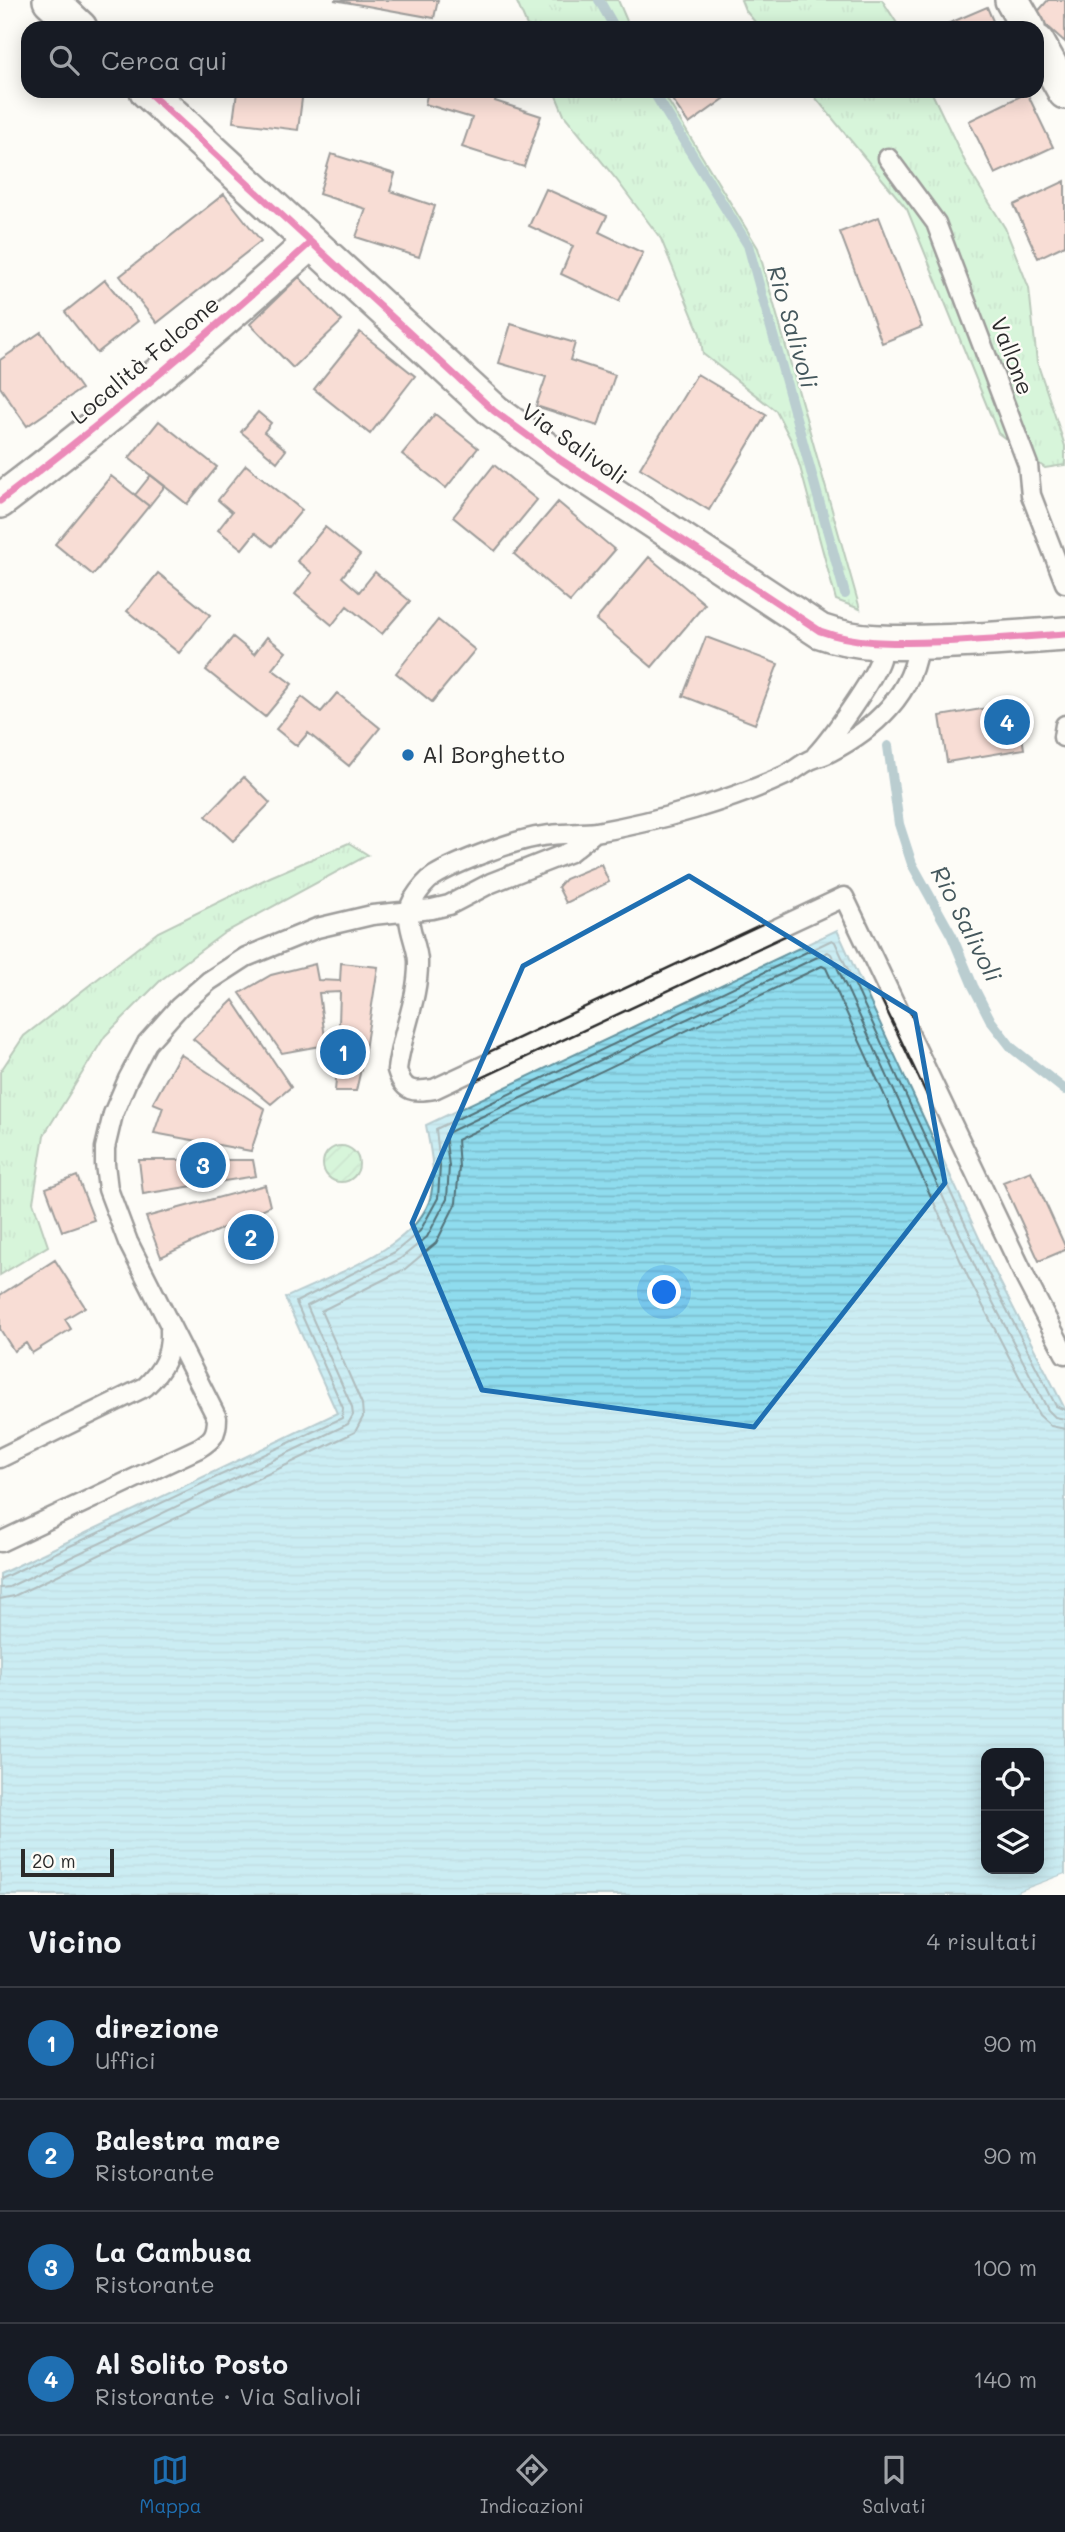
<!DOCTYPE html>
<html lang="it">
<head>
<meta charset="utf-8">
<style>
  body { margin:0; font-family:Mali,sans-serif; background:#20242c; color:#f1f3f6 }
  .controls { position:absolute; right:21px; bottom:21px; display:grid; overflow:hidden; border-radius:14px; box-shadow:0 4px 18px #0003 }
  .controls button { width:63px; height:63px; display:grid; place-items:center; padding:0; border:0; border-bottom:2px solid #363941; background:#171b24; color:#f1f3f6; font:35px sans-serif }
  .scale { position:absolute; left:21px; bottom:18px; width:93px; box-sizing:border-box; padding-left:7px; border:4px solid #2b2b2b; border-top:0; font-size:19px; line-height:24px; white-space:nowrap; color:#2b2b2b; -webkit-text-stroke:5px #fdfcf7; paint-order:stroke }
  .you { position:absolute; left:665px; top:1293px; width:24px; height:24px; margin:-18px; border:5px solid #fff; border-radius:50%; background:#1a73e8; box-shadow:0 0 0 10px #1a73e833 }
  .badge { display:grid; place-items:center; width:46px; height:46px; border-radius:50%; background:#1f6fb2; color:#fff; font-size:23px; font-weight:700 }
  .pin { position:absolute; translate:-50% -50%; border:4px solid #fff; box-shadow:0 2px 7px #0006 }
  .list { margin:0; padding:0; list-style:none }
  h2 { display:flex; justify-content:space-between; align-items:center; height:91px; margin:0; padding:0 28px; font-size:30px }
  h2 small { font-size:23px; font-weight:400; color:#9ea1a6 }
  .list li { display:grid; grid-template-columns:46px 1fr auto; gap:21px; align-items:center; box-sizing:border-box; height:112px; padding:0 28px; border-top:2px solid #363941 }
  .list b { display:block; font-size:26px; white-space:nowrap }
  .list p { margin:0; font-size:23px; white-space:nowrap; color:#9ea1a6 }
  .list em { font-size:23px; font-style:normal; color:#9ea1a6 }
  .icon { flex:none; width:38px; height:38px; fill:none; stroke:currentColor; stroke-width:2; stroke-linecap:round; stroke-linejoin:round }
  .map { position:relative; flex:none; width:1065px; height:1895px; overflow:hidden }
  .search { position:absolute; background:#171b24; box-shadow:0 4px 18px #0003; left:21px; right:21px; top:21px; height:77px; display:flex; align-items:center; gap:18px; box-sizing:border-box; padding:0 24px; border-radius:21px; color:#9ea1a6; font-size:26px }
  .sheet { height:539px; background:#171b24 }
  nav { display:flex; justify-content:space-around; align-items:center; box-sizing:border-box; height:98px; border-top:2px solid #363941; background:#171b24; font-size:19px; color:#9ea1a6 }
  nav a { display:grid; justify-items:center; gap:4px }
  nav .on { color:#1f6fb2 }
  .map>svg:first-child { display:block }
  .grass { fill:url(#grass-tufts); stroke:#6a8c71; stroke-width:2 }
  .garden { fill:url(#garden-furrows); stroke:#6a8c71; stroke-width:2 }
  .water { fill:url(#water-rules); stroke:#6795a0; stroke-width:2; fill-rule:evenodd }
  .pier { fill:#fdfcf7 }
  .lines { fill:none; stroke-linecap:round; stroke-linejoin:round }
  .shore { stroke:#537279; stroke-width:2 }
  .stream { stroke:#6795a0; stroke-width:10 }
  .building { fill:#f2b9aa; stroke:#2b2b2b; stroke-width:2 }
  .lane-casing { stroke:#2b2b2b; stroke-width:23 }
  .street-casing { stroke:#2b2b2b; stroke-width:38 }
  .lane { stroke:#fdfcf7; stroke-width:18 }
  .street { stroke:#fdfcf7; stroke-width:33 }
  .cycleway-casing { stroke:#fdfcf7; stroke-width:11 }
  .cycleway { stroke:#d6006c; stroke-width:7 }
  .marked { fill:none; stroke:#1f6fb2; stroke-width:5; stroke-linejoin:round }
  .poi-dot { fill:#1f6fb2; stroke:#fdfcf7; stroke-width:2.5 }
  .labels { text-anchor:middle; stroke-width:5; stroke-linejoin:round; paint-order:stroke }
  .street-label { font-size:23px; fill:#2b2b2b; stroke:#fdfcf7 }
  .poi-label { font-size:23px; fill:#2b2b2b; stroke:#fdfcf7; text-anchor:start }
  .water-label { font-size:24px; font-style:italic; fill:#44575c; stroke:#fdfcf7 }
</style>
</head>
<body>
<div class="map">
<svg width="1065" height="1895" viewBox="0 0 1065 1895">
  <defs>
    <pattern id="grass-tufts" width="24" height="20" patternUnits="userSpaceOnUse" patternTransform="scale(1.75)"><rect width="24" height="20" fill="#a9edb7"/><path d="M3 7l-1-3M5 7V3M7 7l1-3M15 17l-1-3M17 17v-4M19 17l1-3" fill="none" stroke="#92cb9e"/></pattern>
    <pattern id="garden-furrows" width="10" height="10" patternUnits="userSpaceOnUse" patternTransform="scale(1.75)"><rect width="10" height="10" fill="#a9edb7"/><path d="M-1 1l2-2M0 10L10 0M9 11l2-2" fill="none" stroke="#92cb9e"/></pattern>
    <pattern id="water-rules" width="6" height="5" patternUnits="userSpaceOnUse" patternTransform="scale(1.75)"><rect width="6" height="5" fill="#8fdcee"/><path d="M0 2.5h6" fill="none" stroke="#7cbdcc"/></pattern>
  </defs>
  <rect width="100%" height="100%" fill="#fdfcf7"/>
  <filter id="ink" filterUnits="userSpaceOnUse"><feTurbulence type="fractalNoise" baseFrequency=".0143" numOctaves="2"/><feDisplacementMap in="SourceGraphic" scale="14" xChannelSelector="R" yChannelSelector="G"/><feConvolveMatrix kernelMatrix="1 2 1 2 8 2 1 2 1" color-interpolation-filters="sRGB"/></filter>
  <g filter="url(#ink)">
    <!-- grass -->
    <path class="grass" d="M516,0H618L630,28H528Z
      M741,0H882L900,28H760L745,10Z
      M554,91H662L758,248L860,609L836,600L800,467L791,440L776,411L703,354L700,334L661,239L616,179L564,115Z
      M810,91H931L969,170L1005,228L1029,288L1037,362L1065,446V465L1045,468L998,433L907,209Z
      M349,843L368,855L224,933L161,980L105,1036L44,1135L33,1202L48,1246L0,1275V1072L24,1036L158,932L270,877Z"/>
    <!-- garden -->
    <path class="garden" d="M323 1164a18 18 0 1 1 36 0a18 18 0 1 1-36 0Z"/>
    <!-- water -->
    <path class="water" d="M837,930L992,1266L1065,1409V1874L1010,1895H0V1574L337,1413L285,1298C328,1277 420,1246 431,1195C436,1172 430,1148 426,1125ZM986,1753H1039V1869H986Z"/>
    <!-- pier -->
    <path class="pier" d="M1065,1874V1877L1020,1895H1010Z"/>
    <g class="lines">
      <!-- shore -->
      <path class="shore" d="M0,1579L342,1418L343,1408L296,1302L395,1252L420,1231L438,1198L440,1166L436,1129L832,940L835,942L986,1269L1056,1406L1065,1410
        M0,1588L9,1587L348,1424L353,1415L352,1407L307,1306L400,1259L427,1237L447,1199L449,1166L445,1134L828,952L831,954L978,1273L1048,1410L1055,1417L1065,1419
        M0,1599L14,1596L355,1432L363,1417L362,1404L321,1311L405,1269L436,1243L456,1203L459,1167L457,1140L822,966L826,968L968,1277L1039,1415L1051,1426L1065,1429"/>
      <!-- stream -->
      <path class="stream" d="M599,0L615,28
        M653,91L748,245L845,594
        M888,746L899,824L912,864L952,936L973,986L991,1021L1012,1048L1065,1090"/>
    </g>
    <!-- building -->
    <path class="building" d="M334,0H438L434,18Z
      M1048,0H1065V42L1035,15Z
      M987,7L996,28H938Z
      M223,91H303L298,130L233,122L237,92Z
      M428,91H498L495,101L541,116L524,167L462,147L472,118L425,104Z
      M666,91H735L689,124Z
      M1027,93L1053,147L995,174L969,121Z
      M331,154L395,174L390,191L435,206L419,257L356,237L366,209L319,194Z
      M1065,181V245L1038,258L1014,205Z
      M546,189L607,216L599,232L643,253L619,301L561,274L573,246L529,226Z
      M224,194L261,241L157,323L120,276Z
      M879,217L922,327L882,343L840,232Z
      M299,277L342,321L293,368L250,324Z
      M105,280L138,321L97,353L65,312Z
      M511,324L575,343L570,360L615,375L598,426L536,406L546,377L499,363Z
      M41,332L81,389L27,426L0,387V360Z
      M360,332L415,376L370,434L314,389Z
      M697,374L766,415L709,510L640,468Z
      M258,412L271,423L264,432L286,450L277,462L241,432Z
      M435,414L478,448L446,488L402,454Z
      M159,421L217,467L187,504L129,458Z
      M246,465L302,510L272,546L255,533L242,549L218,530L232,512L218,500Z
      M494,465L537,500L495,551L453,517Z
      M151,475L165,486L149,506L135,495Z
      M111,476L149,506L93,575L55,544Z
      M558,502L615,550L570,602L514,554Z
      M325,527L360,555L342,577L359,592L375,572L410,601L382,634L347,606L332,625L295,594L312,573L297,561Z
      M649,557L705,604L652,667L596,620Z
      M158,573L210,615L179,653L127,611Z
      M438,620L475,650L432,702L396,673Z
      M233,637L254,654L267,637L286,652L272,669L292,684L265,717L206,670Z
      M706,637L778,664L755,724L683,696Z
      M337,693L380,728L349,766L308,733L297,746L276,729L302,697L321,712Z
      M1017,703L1024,749L947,762L940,716Z
      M244,777L270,803L233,841L206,816Z
      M601,864L609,882L566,903L558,887L565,879Z
      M341,963L378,967L364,1056L338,1055L340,992L319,993L326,1045L282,1053L240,993L271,975L315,964L318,980L340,981Z
      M233,1000L291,1087L271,1104L193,1039Z
      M180,1054L265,1109L251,1151L154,1133L163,1107L153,1103Z
      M338,1055L364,1056L356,1091H335Z
      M139,1160H253L256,1176L143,1194Z
      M1031,1171L1065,1246V1250L1039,1261L1003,1182Z
      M77,1176L94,1220L62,1231L46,1188Z
      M265,1185L270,1206L161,1257L146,1217Z
      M55,1260L85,1307L65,1319L71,1329L32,1353L26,1343L14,1351L0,1329V1295Z"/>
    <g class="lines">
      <!-- lane casing -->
      <g class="lane-casing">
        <path id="lane" d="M888,158L936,223L1028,465L1031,495L1065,583
          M918,642C915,693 873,730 830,752C824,756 816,757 810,760C802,764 795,770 788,774C734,800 655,822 596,832C578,834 560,833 543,836C517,839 457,862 434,876C426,881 418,892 413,900C402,920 417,941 418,961C419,998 401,1034 397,1070C404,1093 413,1092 434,1089L844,897L1026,1279L1065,1354
          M1063,737L1065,725
          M816,755C831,739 874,679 880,659C881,654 881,648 882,643
          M0,1458L145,1387C163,1370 171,1355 170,1330
          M0,1542L199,1448C212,1440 217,1435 217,1418L128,1242L108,1189L105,1164V1148L113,1114L128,1079L147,1043L179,1007L209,981L246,957L317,928L372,915L432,909L449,905L491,883L570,852L595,832"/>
      </g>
      <!-- street casing -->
      <g class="street-casing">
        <path id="street" d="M50,0L80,28
          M1012,0L1028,28
          M1037,42L1065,92
          M147,91L494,411L561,460L820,631C856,644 892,643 931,642C976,641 1020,637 1065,634
          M0,501C107,420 210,333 310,243"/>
      </g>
      <!-- lane -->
      <use href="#lane" class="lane"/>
      <!-- street -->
      <use href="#street" class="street"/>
      <!-- cycleway casing -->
      <g class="cycleway-casing">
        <path id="cycleway" d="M147,91L494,411L561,460L820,631C856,644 892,643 931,642C976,641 1020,637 1065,634
          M0,501C107,420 210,333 310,243"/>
      </g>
      <!-- cycleway -->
      <use href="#cycleway" class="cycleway"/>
    </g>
  </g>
  <!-- marked area -->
  <path d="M0 0H1065V1895H0ZM689,876L915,1014L945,1183L754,1427L482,1390L412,1223L523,966Z" fill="#fdfcf7" fill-opacity=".55" fill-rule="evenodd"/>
  <path class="marked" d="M689,876L915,1014L945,1183L754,1427L482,1390L412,1223L523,966Z"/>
  <!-- markers -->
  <circle class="poi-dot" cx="408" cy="755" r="7"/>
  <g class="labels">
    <!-- street labels -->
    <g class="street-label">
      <text transform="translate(1012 356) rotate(69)" y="8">Vallone</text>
      <text transform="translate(145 360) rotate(-40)" y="8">Località Falcone</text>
      <text transform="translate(574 444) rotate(35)" y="8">Via Salivoli</text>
    </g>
    <!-- poi labels -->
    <g class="poi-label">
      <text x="422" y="763">Al Borghetto</text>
    </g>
    <!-- water labels -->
    <g class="water-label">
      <text transform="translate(792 327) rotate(74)" y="8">Rio Salivoli</text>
      <text transform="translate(966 924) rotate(63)" y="8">Rio Salivoli</text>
    </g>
  </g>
</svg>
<div class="controls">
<button><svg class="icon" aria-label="locate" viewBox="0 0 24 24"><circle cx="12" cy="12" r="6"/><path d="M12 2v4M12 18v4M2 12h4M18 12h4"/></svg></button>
<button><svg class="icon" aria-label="layers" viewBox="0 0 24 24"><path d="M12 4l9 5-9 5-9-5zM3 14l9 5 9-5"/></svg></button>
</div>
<div class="scale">20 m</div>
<div class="you"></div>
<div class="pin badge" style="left:343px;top:1052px">1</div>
<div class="pin badge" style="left:251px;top:1237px">2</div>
<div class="pin badge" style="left:203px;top:1165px">3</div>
<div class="pin badge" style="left:1007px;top:722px">4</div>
<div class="search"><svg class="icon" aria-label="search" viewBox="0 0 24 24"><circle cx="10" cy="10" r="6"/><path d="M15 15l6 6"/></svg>Cerca qui</div>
</div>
<section class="sheet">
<h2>Vicino<small>4 risultati</small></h2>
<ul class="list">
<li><span class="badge">1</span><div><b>direzione</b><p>Uffici</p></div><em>90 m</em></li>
<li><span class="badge">2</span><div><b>Balestra mare</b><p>Ristorante</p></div><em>90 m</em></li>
<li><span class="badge">3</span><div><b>La Cambusa</b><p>Ristorante</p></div><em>100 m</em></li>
<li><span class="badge">4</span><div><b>Al Solito Posto</b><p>Ristorante · Via Salivoli</p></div><em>140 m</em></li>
</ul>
</section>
<nav>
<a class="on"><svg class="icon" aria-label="map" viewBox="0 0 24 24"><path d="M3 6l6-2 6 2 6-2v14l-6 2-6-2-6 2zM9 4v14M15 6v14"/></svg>Mappa</a>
<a><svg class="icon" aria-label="directions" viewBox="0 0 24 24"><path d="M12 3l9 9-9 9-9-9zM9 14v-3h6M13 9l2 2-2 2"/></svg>Indicazioni</a>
<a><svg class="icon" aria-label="saved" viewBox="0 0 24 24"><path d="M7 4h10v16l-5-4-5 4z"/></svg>Salvati</a>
</nav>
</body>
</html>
